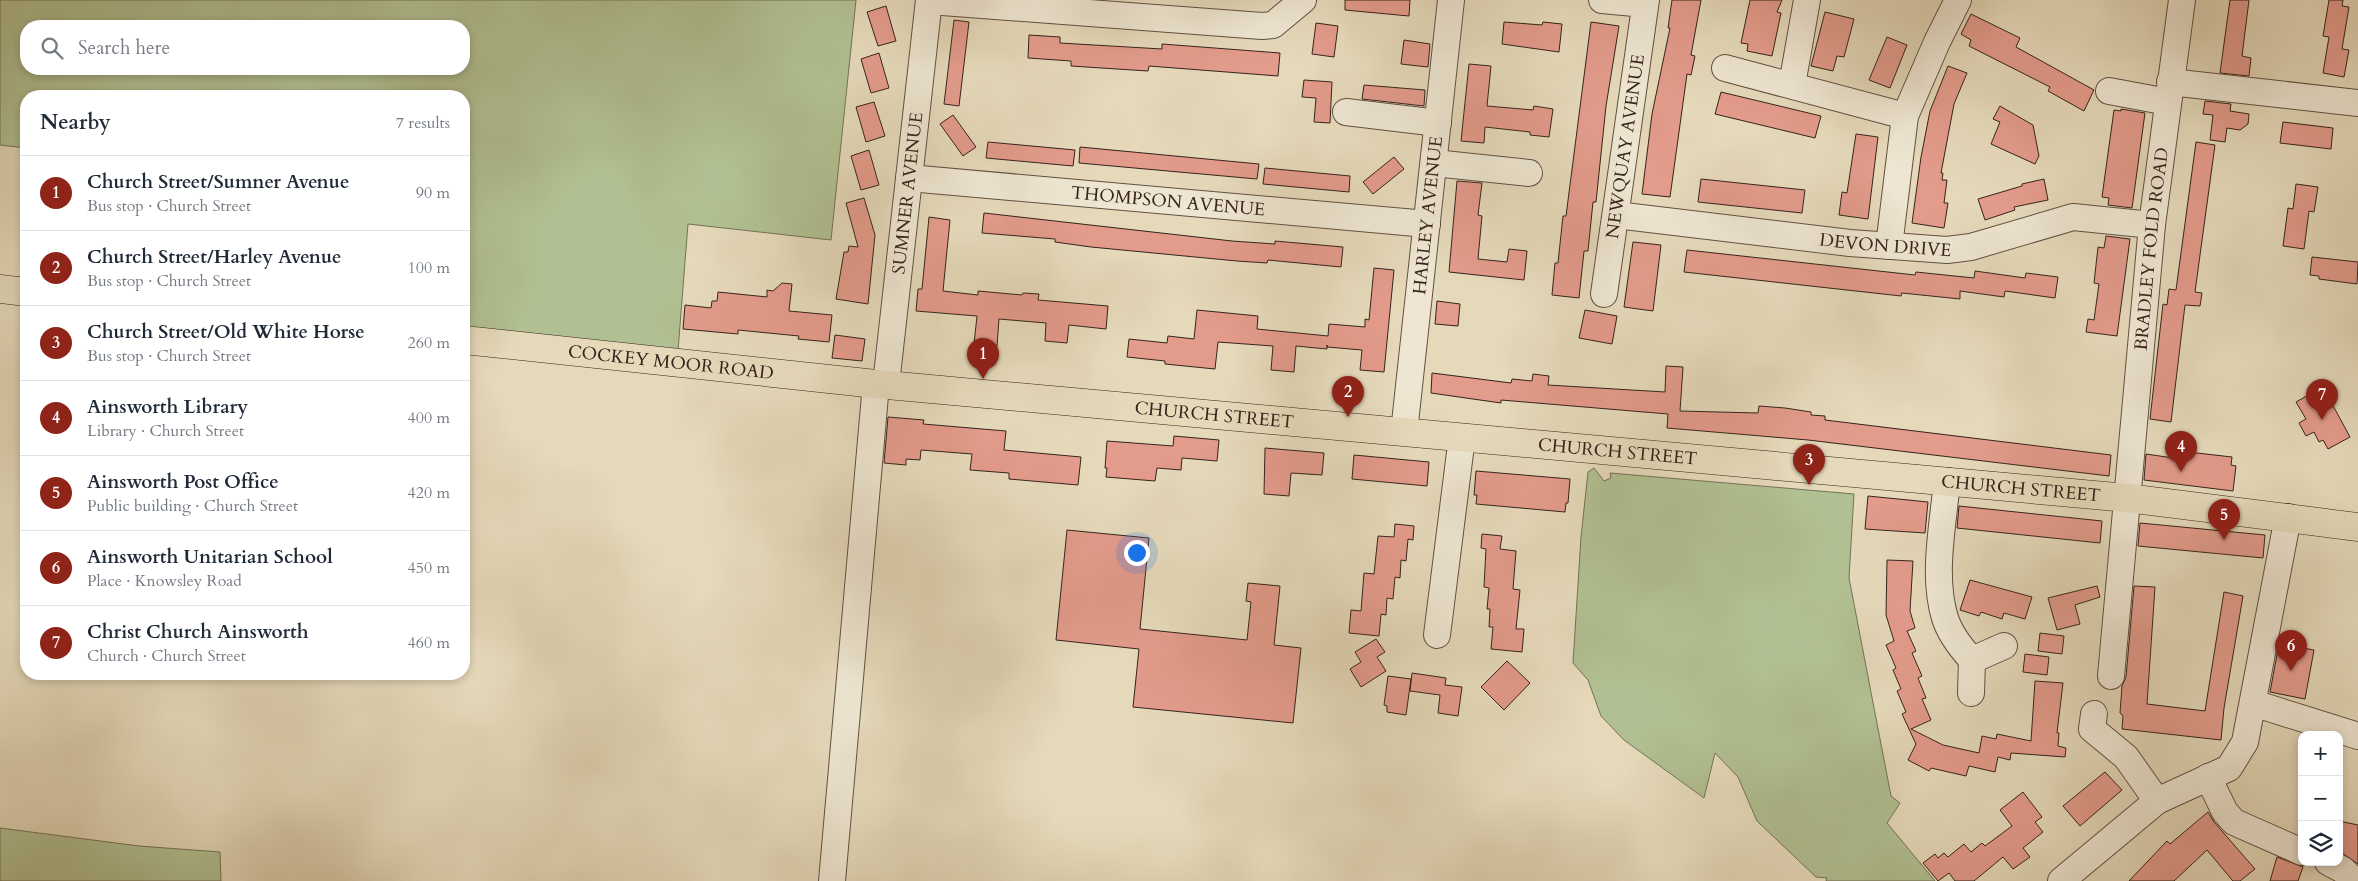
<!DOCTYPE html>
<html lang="en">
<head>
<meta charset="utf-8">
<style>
  body { margin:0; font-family:Cardo,serif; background:#f2f2f3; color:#1f2937 }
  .controls { position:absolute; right:15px; bottom:15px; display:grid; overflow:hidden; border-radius:10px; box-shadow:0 2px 8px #0003 }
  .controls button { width:45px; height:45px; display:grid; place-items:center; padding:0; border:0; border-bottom:1px solid #e0e1e3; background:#fff; color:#1f2937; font:25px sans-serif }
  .you { position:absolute; left:1136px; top:552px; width:18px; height:18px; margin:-12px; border:4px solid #fff; border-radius:50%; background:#1a73e8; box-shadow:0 0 0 8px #1a73e833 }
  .badge { display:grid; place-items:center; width:32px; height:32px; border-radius:50%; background:#8f2418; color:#fff; font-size:16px; font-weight:700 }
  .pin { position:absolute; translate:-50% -41px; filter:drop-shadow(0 1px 2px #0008) }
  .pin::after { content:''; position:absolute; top:26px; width:18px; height:15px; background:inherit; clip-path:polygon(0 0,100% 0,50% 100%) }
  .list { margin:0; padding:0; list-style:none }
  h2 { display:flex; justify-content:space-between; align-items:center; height:65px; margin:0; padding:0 20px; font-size:21px }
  h2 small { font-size:16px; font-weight:400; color:#747a83 }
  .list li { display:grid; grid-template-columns:32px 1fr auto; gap:15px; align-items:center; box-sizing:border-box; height:75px; padding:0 20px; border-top:1px solid #e0e1e3 }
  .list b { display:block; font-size:19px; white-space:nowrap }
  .list p { margin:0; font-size:16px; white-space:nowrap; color:#747a83 }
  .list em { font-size:16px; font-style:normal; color:#747a83 }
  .icon { flex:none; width:28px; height:28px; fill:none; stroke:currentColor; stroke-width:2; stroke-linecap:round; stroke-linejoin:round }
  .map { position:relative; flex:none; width:2358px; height:881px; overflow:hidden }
  .search { position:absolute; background:#fff; box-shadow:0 2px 8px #0003; left:20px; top:20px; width:450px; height:55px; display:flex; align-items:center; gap:12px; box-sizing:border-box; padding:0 18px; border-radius:20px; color:#747a83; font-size:19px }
  .panel { position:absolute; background:#fff; box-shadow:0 2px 8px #0003; left:20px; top:90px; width:450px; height:590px; border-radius:20px }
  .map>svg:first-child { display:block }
  .green { fill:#b1c092; stroke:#747256; fill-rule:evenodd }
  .building { fill:#e39b8b; stroke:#36231b }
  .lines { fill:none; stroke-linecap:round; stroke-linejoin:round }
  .minor-casing { stroke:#625043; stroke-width:28 }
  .major-casing { stroke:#36231b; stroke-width:29 }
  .minor { stroke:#eee6d2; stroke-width:26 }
  .major { stroke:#e5d9ba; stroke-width:28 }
  .labels { text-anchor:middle; stroke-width:5; stroke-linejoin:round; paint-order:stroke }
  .street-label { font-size:18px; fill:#36231b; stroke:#eee6d2 }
</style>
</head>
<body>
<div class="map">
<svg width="2358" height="881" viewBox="0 0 2358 881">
  <rect width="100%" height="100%" fill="#e5d9ba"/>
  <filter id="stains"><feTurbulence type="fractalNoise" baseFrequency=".004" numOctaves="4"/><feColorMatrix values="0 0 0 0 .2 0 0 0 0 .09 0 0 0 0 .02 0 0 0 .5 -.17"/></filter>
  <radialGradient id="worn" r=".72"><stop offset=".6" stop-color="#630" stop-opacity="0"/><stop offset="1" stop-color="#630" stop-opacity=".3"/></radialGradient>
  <!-- green -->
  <path class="green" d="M0,0H856L831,240L688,224L678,351L464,329V96H26V148L0,145ZM26,26H464V69H26Z
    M1594,468L1604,481L1611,478L1610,473L1854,494L1849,578L1891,796L1900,803L1887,823L1935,881H1826L1827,878L1816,877L1757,821L1738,777L1715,753L1704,798L1624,740L1601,716L1588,680L1573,663L1581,537L1588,472Z
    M0,828L139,846L220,852L221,881H0Z"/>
  <!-- building -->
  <path class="building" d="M1345,0H1410L1409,16L1345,10Z
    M1672,0H1701L1691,55L1695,56L1691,75L1687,74L1670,197L1642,194L1652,114L1670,28H1668Z
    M1750,0H1782L1777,12L1781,13L1772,56L1747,51L1748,44L1741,43Z
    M2230,0H2249L2242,56L2251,58L2249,76L2220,73Z
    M2329,0H2343L2342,6L2349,7L2342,49L2349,50L2344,77L2323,73L2329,37L2323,36Z
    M886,6L896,41L878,46L867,12Z
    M1825,12L1854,19L1844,57L1837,56L1833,71L1811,66Z
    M1971,14L2020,38L2016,47L2094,90L2084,111L2048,91L2050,87L1969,46L1971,40L1961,34Z
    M954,20L969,22L959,106L944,104Z
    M1504,22L1542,25L1543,22L1562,24L1559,52L1502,44Z
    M1591,22L1619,26L1606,106L1596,202H1593L1588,251H1584L1579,298L1552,295L1555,263H1558L1563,216H1566Z
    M1316,23L1338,26L1334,57L1312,54Z
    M1029,35L1060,37V43L1162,49V44L1280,53L1278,76L1149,66L1148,71L1071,66V61L1028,58Z
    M1887,37L1907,45L1890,88L1869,80Z
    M1404,40L1430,44L1428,67L1401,64Z
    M879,53L889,88L871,93L861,59Z
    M1469,64L1491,66L1487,106L1533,110L1534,106L1553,109L1549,137L1530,135V132L1485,127L1484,143L1461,141Z
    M1948,66L1967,73L1954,104L1941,173H1943L1942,180H1947L1944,203H1948L1944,228L1912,223L1921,157L1930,111Z
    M1304,80L1332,82L1330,123L1314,122L1316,98L1302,97Z
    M1364,85L1425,90L1424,106L1362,99Z
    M1721,92L1821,116L1815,138L1715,114Z
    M2205,101L2231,104L2230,111L2249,114L2248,124L2240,130L2227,128L2225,142L2210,140L2213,115L2203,114Z
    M874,102L885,136L866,142L856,107Z
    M2000,106L2033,125L2039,156L2035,164L1991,144L2000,122L1993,119Z
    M2121,109L2145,113L2132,208L2108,205L2109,198L2102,197L2114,110L2121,111Z
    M953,115L976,147L963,156L940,124Z
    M2283,122L2333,128L2331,149L2280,143Z
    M1856,134L1878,137L1868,219L1839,215L1842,192L1847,193Z
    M988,142L1075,150L1073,166L986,158Z
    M2196,142L2215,145L2195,292L2202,293L2200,306L2185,305L2171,422L2150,419L2163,304L2167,305L2169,289L2176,290Z
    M1080,147L1259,164L1257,179L1079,163Z
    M869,150L879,185L861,190L851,156Z
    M1394,157L1404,169L1373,194L1363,182Z
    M1265,168L1350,176L1349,192L1263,184Z
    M1701,179L1805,190L1802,213L1698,202Z
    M2044,179L2048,200L2014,207L2015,210L1985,220L1978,199L2022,186V184Z
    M1457,181L1482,183L1478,215L1482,216L1478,259L1507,262L1509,249L1527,251L1524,280L1449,272Z
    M2296,184L2318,187L2314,212L2309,211L2304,249L2283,246L2288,208L2293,209Z
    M864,198L875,235L868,304L836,299L844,252H848L849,246L858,247L846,203Z
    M984,213L1232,241L1275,244V241L1343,247L1341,267L1268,260L1267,263L1237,261L1091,247L1055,242V239L982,233Z
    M929,217L950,220L943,291L978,295V291L1022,295L1023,293L1039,294L1038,300L1108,306L1106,329L1069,325L1067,343L1045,341L1046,323L999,319L997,346L974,344L977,316L916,311L918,289H922Z
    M2106,236L2130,239L2117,336L2086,332L2088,319L2094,320L2099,284L2094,283L2098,247L2104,248Z
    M1633,242L1661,245L1653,311L1624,307Z
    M1687,250L1915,275L1916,272L1974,278L1975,271L2025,278L2026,273L2058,277L2055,298L2005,291L2004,297L1960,291V299L1902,293L1901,296L1684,272Z
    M2312,257L2358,262L2357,284L2319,279V276L2310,275Z
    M1374,268L1394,270L1384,372L1360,370L1362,350L1327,347V345V349L1296,346L1294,372L1271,370L1273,346L1218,342L1215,369L1165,364V361L1127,357L1129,339L1167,343L1168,336L1194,339L1197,310L1258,316L1257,329L1328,336L1329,324L1365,327V319L1369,320Z
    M782,283L792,284L789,311L832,315L829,342L798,339L799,336L738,330V334L683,329L685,305L711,308L712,301H717L718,292L767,297V290L773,291Z
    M1437,301L1460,304L1458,326L1435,324Z
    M1585,310L1617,316L1612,344L1579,338Z
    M835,335L865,339L862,361L832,358Z
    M1666,366L1683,367L1680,411L1758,413L1759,406L1785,408L1811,412V415L1825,416V420L2111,455L2109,476L1808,440L1667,428L1668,414L1501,400V403L1431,393L1432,373L1511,383L1512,379L1532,381L1533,374L1549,376L1548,385L1665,392Z
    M2323,387L2350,437L2328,449L2323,440L2319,442L2314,432L2306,436L2299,423L2306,419L2296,402Z
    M888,417L924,420L923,424L1006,431L1004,450L1081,457L1078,485L1009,479V473L970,470L972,454L921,450L920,460L906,459V465L884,463Z
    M1174,436L1219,440L1217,461L1182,458L1181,470L1157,468L1155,481L1106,477L1107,468H1105L1107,441L1173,446Z
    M1265,448L1324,453L1322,475L1291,473L1289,496L1264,494Z
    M2188,452L2232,457L2231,465L2236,466L2233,491L2144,480L2146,454L2187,460Z
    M1354,455L1429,462L1427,486L1352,479Z
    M1476,471L1570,479L1568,503H1566L1565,512L1476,504L1477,495H1474Z
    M1868,496L1928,502L1925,533L1865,529Z
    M1959,506L2102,521L2100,543L1957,528Z
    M2140,523L2265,535L2263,558L2138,546Z
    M1395,524L1414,526L1413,540L1408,539L1406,561L1401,560L1400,578L1395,577L1393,599L1387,598L1386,615L1381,614L1379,636L1349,633L1351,610L1361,611L1364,573L1374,574L1378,536L1394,537Z
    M1067,530L1149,538L1140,629L1247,640L1251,602L1246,601L1248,583L1280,586L1274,645L1301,648L1293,723L1133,707L1139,649L1056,640Z
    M1482,534L1502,536L1500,549L1516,551L1513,589L1520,590L1516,629H1524L1522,652L1491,649L1493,627H1489L1490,609H1487L1489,588L1484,587L1486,549L1481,548Z
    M1887,560L1913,561L1910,611L1915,628L1907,631L1916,651L1912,653L1922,676L1918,678L1926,698L1922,699L1931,720L1911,729L1943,745L1979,753L1982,736L1996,739L1997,734L2031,741L2035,681L2063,683L2057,733H2059L2058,746L2066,748L2065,757L2011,753L2010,760L1998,757L1995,772L1969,766L1966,776L1931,768L1929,771L1908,760L1916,744L1902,714L1906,712L1897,691L1901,689L1893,670L1896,668L1886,645L1894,641L1886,615Z
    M1970,580L2032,597L2025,619L2004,613L2002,619L1981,612L1979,616L1960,610Z
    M2097,586L2100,597L2075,605L2080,624L2057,630L2048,598Z
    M2134,586L2155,587L2147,704L2205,711L2224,592L2243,596L2224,708L2221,740L2122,729L2123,716L2120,713L2122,686L2126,677Z
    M2040,633L2064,636L2062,654L2038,651Z
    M1376,639L1385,652L1377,657L1386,671L1361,687L1350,669L1361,662L1355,652Z
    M2279,644L2314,650L2305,699L2270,692Z
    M2025,654L2049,657L2047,675L2023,672Z
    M1507,661L1530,683L1504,710L1481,687Z
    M1412,673L1446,678L1445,685L1462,687L1458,716L1438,713L1440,695L1410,691Z
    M1388,676L1411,679L1406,715L1387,712V706L1384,705Z
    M2105,772L2122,790L2080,826L2063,806Z
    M2023,792L2042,817L2035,822L2043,832L2023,848L2030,857L2013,869L2003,857L1974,881H1955L1949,873L1938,881L1923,863L1935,854L1938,858L1944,853L1948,857L1964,844L1971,852L1982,843L1985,846L2012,826L2000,810Z
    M2208,812L2214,822L2255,869L2240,881H2233L2207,850L2174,881H2129L2167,841L2170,844Z
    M2339,821L2358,825V864L2339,851Z
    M2277,857L2303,867L2298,881H2270Z"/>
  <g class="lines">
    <!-- minor casing -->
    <g class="minor-casing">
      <g id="minor">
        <path d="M1602,0L1645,4"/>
        <path d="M929,1L1262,26L1273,25L1303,0"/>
        <path d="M1725,68L1905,116"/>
        <path d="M2170,82L2358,103"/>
        <path d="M1792,85L1807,0"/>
        <path d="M2109,91L2168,102"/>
        <path d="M1346,112L1438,123"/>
        <path d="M1434,163L1529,173"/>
        <path id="s1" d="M909,178L1427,224"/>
        <path id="s2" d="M1616,215L1850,243L1947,250L1971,247L2073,217L2152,225"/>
        <path d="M1889,246L1905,116L1937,42L1958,0"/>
        <path id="s3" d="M1604,294L1646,0"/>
        <path id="s4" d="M886,384L929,0"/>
        <path id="s5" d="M1404,432L1451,0"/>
        <path d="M1947,481C1943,525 1932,576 1945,618C1950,634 1961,648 1972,660"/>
        <path d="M1437,635L1462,437"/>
        <path id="s6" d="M2111,676L2152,225L2182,0"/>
        <path d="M1971,693L1972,660L2004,646"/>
        <path d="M2253,703L2358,736"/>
        <path d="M2094,714L2092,729L2126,757L2157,801"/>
        <path d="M2208,777L2225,812L2234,822L2302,852"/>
        <path d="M2328,862L2343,870L2354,881"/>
        <path d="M832,881L876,384"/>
        <path d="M2061,881L2157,801L2229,768L2245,742L2288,517"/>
      </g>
    </g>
    <!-- major casing -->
    <g class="major-casing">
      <g id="major">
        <path d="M0,289L26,292"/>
        <path id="s7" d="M464,340L876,384L2127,498L2358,527"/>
      </g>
    </g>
    <!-- minor -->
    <use href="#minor" class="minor"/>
    <!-- major -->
    <use href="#major" class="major"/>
  </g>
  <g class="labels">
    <!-- street labels -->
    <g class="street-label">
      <text dy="6" stroke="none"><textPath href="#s3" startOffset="149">NEWQUAY AVENUE</textPath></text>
      <text dy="6" stroke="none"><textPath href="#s4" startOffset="192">SUMNER AVENUE</textPath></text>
      <text dy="6" stroke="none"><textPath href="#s1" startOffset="260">THOMPSON AVENUE</textPath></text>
      <text dy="6" stroke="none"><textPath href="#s5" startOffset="218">HARLEY AVENUE</textPath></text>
      <text dy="6" stroke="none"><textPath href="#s2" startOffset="271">DEVON DRIVE</textPath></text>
      <text dy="6" stroke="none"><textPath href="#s6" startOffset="429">BRADLEY FOLD ROAD</textPath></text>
      <text dy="6" stroke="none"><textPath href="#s7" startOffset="208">COCKEY MOOR ROAD</textPath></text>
      <text dy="6" stroke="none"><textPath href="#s7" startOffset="754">CHURCH STREET</textPath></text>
      <text dy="6" stroke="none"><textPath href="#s7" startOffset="1159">CHURCH STREET</textPath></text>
      <text dy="6" stroke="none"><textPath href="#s7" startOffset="1564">CHURCH STREET</textPath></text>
    </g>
  </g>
  <rect width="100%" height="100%" filter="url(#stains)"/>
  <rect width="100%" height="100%" fill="url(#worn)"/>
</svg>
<div class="controls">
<button>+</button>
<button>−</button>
<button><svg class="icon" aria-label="layers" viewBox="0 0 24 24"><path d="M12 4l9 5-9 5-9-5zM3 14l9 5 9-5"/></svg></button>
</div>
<div class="you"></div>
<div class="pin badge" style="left:983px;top:379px">1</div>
<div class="pin badge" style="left:1348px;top:417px">2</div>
<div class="pin badge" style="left:1809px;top:485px">3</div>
<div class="pin badge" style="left:2181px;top:472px">4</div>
<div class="pin badge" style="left:2224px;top:540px">5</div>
<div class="pin badge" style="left:2291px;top:671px">6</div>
<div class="pin badge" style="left:2322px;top:420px">7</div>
<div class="search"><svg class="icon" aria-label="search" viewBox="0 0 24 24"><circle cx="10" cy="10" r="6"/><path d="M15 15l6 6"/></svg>Search here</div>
<section class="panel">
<h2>Nearby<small>7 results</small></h2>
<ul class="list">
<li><span class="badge">1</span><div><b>Church Street/Sumner Avenue</b><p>Bus stop · Church Street</p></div><em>90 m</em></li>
<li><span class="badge">2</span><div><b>Church Street/Harley Avenue</b><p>Bus stop · Church Street</p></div><em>100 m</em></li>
<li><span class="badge">3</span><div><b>Church Street/Old White Horse</b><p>Bus stop · Church Street</p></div><em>260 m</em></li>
<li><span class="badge">4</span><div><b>Ainsworth Library</b><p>Library · Church Street</p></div><em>400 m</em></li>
<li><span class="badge">5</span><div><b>Ainsworth Post Office</b><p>Public building · Church Street</p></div><em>420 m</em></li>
<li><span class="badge">6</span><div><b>Ainsworth Unitarian School</b><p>Place · Knowsley Road</p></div><em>450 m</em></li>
<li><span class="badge">7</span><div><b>Christ Church Ainsworth</b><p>Church · Church Street</p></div><em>460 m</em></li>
</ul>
</section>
</div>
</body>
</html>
